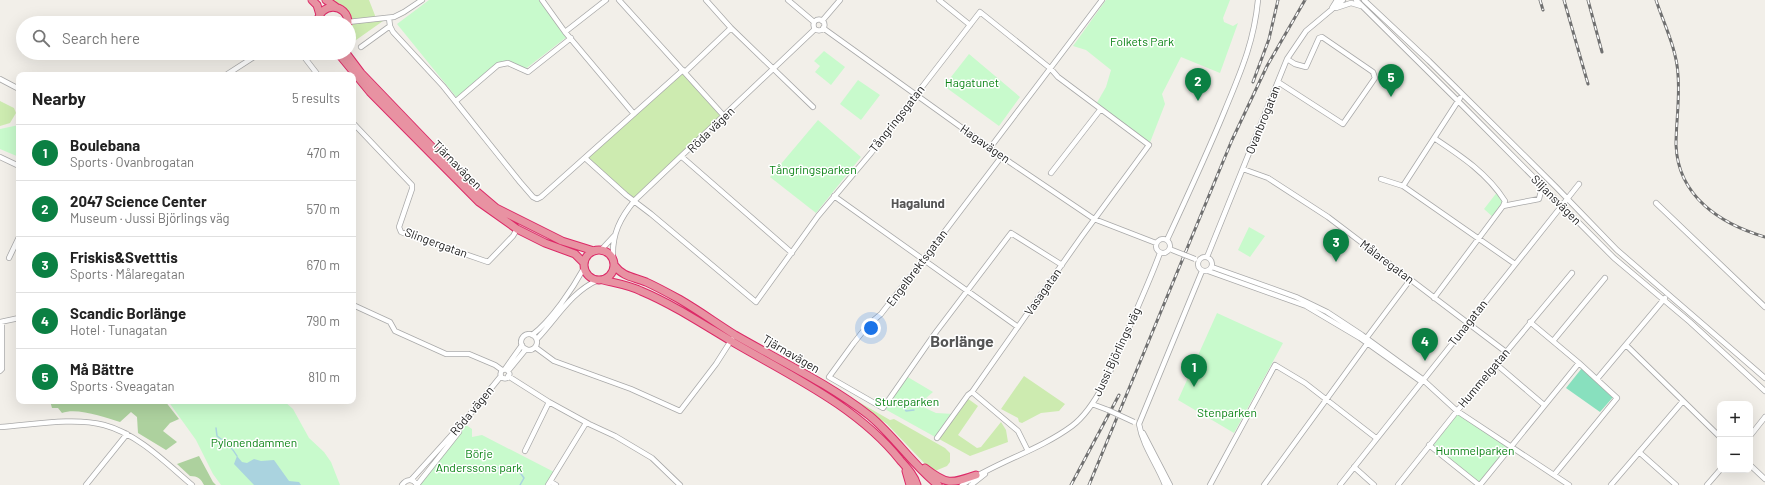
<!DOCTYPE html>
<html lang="en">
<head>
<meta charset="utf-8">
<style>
  body { margin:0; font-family:Barlow,sans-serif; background:#f6f6f6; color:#222 }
  .controls { position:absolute; right:12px; bottom:12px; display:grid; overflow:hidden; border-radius:8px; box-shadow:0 4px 16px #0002 }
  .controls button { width:36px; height:36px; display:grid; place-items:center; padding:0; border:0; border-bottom:1px solid #e0e0e0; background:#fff; color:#222; font:20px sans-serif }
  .you { position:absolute; left:871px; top:328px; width:14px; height:14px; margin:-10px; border:3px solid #fff; border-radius:50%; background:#1a73e8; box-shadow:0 0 0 6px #1a73e833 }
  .badge { display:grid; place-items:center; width:26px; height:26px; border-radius:50%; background:#0b8043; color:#fff; font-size:13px; font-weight:700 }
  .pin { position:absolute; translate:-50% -33px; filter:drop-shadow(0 1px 2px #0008) }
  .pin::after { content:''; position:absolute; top:21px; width:14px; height:12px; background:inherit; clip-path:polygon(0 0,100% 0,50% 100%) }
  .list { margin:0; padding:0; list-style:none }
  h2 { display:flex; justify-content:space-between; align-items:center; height:52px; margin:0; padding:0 16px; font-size:17px }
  h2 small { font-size:13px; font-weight:400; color:#767676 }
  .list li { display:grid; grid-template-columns:26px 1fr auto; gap:12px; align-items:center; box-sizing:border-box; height:56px; padding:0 16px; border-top:1px solid #e0e0e0 }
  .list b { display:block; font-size:15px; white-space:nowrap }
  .list p { margin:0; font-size:13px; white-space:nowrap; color:#767676 }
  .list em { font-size:13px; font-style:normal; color:#767676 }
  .icon { flex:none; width:22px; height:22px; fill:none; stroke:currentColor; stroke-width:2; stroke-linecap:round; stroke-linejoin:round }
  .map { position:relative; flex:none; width:1765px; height:485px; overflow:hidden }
  .search { position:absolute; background:#fff; box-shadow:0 4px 16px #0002; left:16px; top:16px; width:340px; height:44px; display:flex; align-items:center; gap:10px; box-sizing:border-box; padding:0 14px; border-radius:22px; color:#767676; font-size:15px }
  .panel { position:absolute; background:#fff; box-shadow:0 4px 16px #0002; left:16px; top:72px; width:340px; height:332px; border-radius:8px }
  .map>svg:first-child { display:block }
  .grass { fill:#cdebb0 }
  .forest { fill:#add19e }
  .park { fill:#c8facc }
  .pitch { fill:#88e0be }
  .water { fill:#aad3df }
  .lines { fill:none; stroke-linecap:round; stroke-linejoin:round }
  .stream { stroke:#aad3df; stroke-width:1.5 }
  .minor-casing { stroke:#a9a9a9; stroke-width:6 }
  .highway-casing { stroke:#dc2a67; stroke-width:9 }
  .minor { stroke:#fff; stroke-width:4.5 }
  .highway { stroke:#e892a2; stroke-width:7 }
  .rail-casing { stroke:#707070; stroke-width:3 }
  .rail { stroke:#fff; stroke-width:1.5; stroke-dasharray:4.5; stroke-linecap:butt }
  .minor-bridge-casing { stroke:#a9a9a9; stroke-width:6; stroke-linecap:butt }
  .minor-bridge { stroke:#fff; stroke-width:4.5 }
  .labels { text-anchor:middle; stroke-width:3; stroke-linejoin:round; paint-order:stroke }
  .park-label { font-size:12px; fill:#0c8416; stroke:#fff }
  .street-label { font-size:12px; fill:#222; stroke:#fff }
  .neighbourhood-label { font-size:13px; font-weight:bold; fill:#555; stroke:#fff }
  .district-label { font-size:16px; font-weight:bold; fill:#555; stroke:#fff }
</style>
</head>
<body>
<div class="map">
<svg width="1765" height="485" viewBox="0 0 1765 485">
  <rect width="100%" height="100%" fill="#f2efe9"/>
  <!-- grass -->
  <path class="grass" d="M332,0H369L376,18L383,21L349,45V15L343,6Z
    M683,70L724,116L635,200L585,158Z
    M0,101L14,108L16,113L10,123L0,126Z
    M1024,376L1065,404L1059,411L1041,413L1022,423L1019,422L1018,418L1001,409Z
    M826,383L890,420L894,419L945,448L950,453V462L947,466L935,471L927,466L887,424Z
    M967,398L978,406L958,435L977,448L981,447L1001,422L1006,430L1008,442L970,456L939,439V437Z"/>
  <!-- forest -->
  <path class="forest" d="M50,401H165L179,419L170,423L163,431L177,442L166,450L138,433L137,417L131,412L120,422C105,417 76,407 62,413L58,408H52Z
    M199,456L213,482L216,485H204C201,479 198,476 190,476L177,464Z"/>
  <!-- park -->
  <path class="park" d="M429,0H541L568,36L524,70L505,62L457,98L397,24Z
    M1106,0H1230L1223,18L1224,22L1233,26L1238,23L1220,73L1181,57L1162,94L1165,104L1149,145L1095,106L1106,87L1111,70L1086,50L1073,46Z
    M824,51L845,67L831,85L815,72L820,66L814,61Z
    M969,54L1020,97L999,126L944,86Z
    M858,80L880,95L861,120L840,104Z
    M818,120L861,157L816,213L770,177Z
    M19,125V157L0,149V129Z
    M1498,191L1505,201L1494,218L1484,209Z
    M1249,227L1265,236L1250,257L1238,250Z
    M1217,313L1283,343L1234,433L1178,400Z
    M906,376L933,392L926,398L928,399L923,407L936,413L954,414L937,438L883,408Z
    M168,401H284L293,409L309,438L324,452L331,462L340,485H221L213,474L196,440Z
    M1457,411L1511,446L1480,485L1429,445Z
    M466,425L472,429V437L482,435L556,473L548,485H417Z"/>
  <!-- pitch -->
  <path class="pitch" d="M1582,368L1614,396L1600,412L1566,388Z"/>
  <!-- water -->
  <path class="water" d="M237,456L242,462L247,463L254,459L261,461L274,460L289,481L299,482L301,485H254L234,464Z"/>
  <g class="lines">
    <!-- stream -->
    <path class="stream" d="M901,406L904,407L906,411L914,410
      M216,428L217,436C226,442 232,447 237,456
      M493,467L519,471L524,478L520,485"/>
    <!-- minor casing -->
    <g class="minor-casing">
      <path id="minor" d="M542,0L565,32L634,114
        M619,0L724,116
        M706,0L731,28L813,107
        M788,0L814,22
        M939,0L970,25
        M1356,0L1458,101L1614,258L1690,322L1765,391
        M1364,0L1429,61L1556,187L1617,250L1765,378
        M1332,8L1337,0
        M1336,8L1351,3L1361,6
        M389,18L390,26L393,32L443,86L520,182L533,197L537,199L541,197L683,70
        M813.5 25a5.5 5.5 0 1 1 11 0a5.5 5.5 0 1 1-11 0Z
        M822,21L840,0
        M348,22L394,17L404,12L422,0
        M823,28L1011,163L1094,219L1156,243
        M565,32L606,0
        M361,47L390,26
        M301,53L318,75
        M685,72L731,28
        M226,75L260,53
        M0,79L19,89
        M1278,82L1343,124L1375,78L1373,72L1322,37L1319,38L1306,67L1295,64L1287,59
        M456,101L498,65L508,63L528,72L571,38
        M353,123L412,185V189L399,227L401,232L488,262L513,236L517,229
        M1434,138C1461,156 1487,173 1505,201L1503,206
        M990,148L1102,0
        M1002,156L923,260L881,314L868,325L853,344L829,377L883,408L936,332L1011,233L1062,265
        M0,157L19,166
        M682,157L792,253
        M585,158L626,195L651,214L756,302L818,216L871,153L980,12L1051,69L1058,77L1149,145L1082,236L972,392L968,395L937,438
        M1243,169L1268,178L1328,217L1506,352
        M1051,173L1100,110
        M1381,179L1403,186L1515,264
        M1403,186L1460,98
        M834,196L1018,327
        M1656,203L1765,307
        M1156 246a7 7 0 1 1 14 0a7 7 0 1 1-14 0Z
        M1167,240C1187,197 1207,154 1225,110C1241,71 1254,42 1258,0
        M601,250L614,236
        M1198 264a7 7 0 1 1 14 0a7 7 0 1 1-14 0Z
        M613,257C612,234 620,218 635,200L815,29
        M1207,257L1287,59L1306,31L1343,0
        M9,258L19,237
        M1212,267L1296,297L1327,312L1362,335L1421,378L1457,411L1569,485
        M1208,271L1306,306L1360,338L1419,380H1422
        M1434,298L1503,206L1539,199L1541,191
        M353,305L390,322L395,331L446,354H469L495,365L502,370
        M0,322L19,318
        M1530,322L1579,363L1617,398L1554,475
        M521 342a8 8 0 1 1 16 0a8 8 0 1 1-16 0Z
        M532,335C551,321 573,288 584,268
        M537,339C557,318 571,292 598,280
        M1365,340L1410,280
        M1553,341L1605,278
        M1626,345L1720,437
        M535,347L554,361L631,389L680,411L716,364L732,339
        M1496,364L1544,405
        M505,369L522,345
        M500.5 374a4.5 4.5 0 1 1 9 0a4.5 4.5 0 1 1-9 0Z
        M0,371L2,369V322
        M508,371L526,349
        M508,376L549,402L589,424L615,436L652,458L680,485
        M1597,379L1665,298
        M972,392L1018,431L1028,451
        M1092,404L1108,410
        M0,427C31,425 74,417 104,425C138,434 166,463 192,485
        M1143,433L1170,485
        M1750,436L1765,417
        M1429,445L1479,485
        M525,451L549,402
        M1639,452L1676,485
        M1750,465L1765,479
        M1354,467L1374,485
        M411,480L466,419L501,376
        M551,482L556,485
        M86,485L127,434
        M402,485C406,479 413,478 417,485
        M417,485L459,432
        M548,485L586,423
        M962,485C996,462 1038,451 1072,426C1100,405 1119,351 1133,318C1142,297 1152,275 1160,253
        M971,485L985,474
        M1165,485C1157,464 1143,447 1139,424L1202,271
        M1210,485L1275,365L1305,383L1376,438
        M1264,485L1369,341
        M1340,485L1579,184
        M1398,485L1457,411L1572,273
        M1480,485L1579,363
        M1611,485L1683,401
        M1707,485L1720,470"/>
    </g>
    <!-- highway casing -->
    <g class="highway-casing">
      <path id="highway" d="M312,0L317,5L320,15
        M326,0L336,7
        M318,23C318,2 348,2 348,23
        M338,53L370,92L479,202L517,229L545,243L575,254L584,263
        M346,53L361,73L433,148L476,191L496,208L562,241L594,251
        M584 265a15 15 0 1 1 30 0a15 15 0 1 1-30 0Z
        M615,266C623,277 634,277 646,282C657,287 668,293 679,299C698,310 716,323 735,335C780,361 829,384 870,416C895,437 913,465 938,485
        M603,280C615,283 629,285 641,291C672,304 701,323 731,341C789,375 857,406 900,460C907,468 914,475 917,485
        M925,468C947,485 950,484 976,475
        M906,471L910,485"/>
    </g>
    <!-- minor -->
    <use href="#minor" class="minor"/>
    <!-- highway -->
    <use href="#highway" class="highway"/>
    <!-- rail casing -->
    <g class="rail-casing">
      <path id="rail" d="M1540,0L1543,10
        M1564,0L1588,84
        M1588,0L1602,52
        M1656,0C1664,24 1677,50 1678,75C1680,99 1676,122 1676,145C1678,197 1721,224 1765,237
        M1253,82L1269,39L1278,0
        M1071,485L1119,395
        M1089,485L1232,140L1267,66L1305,0"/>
    </g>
    <!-- rail -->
    <use href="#rail" class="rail"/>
    <!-- minor-bridge casing -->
    <g class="minor-bridge-casing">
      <path id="minor-bridge" d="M1172,250L1195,259
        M1108,410L1134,422"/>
    </g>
    <!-- minor-bridge -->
    <use href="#minor-bridge" class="minor-bridge"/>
  </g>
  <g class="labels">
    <!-- park labels -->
    <g class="park-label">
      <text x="1142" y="46">Folkets Park</text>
      <text x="972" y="87">Hagatunet</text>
      <text x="813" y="174">Tångringsparken</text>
      <text x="907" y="406">Stureparken</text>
      <text x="1227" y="417">Stenparken</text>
      <text x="254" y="447">Pylonendammen</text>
      <text x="1475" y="455">Hummelparken</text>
      <text x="479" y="458">Börje<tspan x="479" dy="14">Anderssons park</tspan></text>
    </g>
    <!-- street labels -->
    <g class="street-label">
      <text transform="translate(897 119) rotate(-52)" y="4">Tångringsgatan</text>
      <text transform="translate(1263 120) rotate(-68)" y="4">Ovanbrogatan</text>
      <text transform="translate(711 130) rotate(-44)" y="4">Röda vägen</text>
      <text transform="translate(985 144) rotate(35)" y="4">Hagavägen</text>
      <text transform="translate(457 165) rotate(45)" y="4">Tjärnavägen</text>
      <text transform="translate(1556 200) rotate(45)" y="4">Siljansvägen</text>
      <text transform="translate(436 243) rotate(20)" y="4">Slingergatan</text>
      <text transform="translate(1387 262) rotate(37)" y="4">Målaregatan</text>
      <text transform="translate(917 268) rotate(-53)" y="4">Engelbrektsgatan</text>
      <text transform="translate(1043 292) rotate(-55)" y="4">Vasagatan</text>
      <text transform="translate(1468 323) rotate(-52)" y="4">Tunagatan</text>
      <text transform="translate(1117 352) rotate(-65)" y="4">Jussi Björlings väg</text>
      <text transform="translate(791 354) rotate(30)" y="4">Tjärnavägen</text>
      <text transform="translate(1484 378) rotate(-50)" y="4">Hummelgatan</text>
      <text transform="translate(472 411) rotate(-50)" y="4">Röda vägen</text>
    </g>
    <!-- neighbourhood labels -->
    <g class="neighbourhood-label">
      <text x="918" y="208">Hagalund</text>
    </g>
    <!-- district labels -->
    <g class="district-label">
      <text x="962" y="347">Borlänge</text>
    </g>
  </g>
</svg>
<div class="controls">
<button>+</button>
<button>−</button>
</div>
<div class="you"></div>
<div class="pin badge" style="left:1194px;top:387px">1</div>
<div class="pin badge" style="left:1198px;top:101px">2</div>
<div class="pin badge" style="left:1336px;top:262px">3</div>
<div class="pin badge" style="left:1425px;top:361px">4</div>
<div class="pin badge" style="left:1391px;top:97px">5</div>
<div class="search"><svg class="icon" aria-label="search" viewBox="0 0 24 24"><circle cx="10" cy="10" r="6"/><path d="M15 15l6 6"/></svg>Search here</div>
<section class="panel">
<h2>Nearby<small>5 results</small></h2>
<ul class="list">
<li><span class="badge">1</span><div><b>Boulebana</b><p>Sports · Ovanbrogatan</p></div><em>470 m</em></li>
<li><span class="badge">2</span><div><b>2047 Science Center</b><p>Museum · Jussi Björlings väg</p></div><em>570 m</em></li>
<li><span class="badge">3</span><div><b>Friskis&amp;Svetttis</b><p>Sports · Målaregatan</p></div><em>670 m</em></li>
<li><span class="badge">4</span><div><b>Scandic Borlänge</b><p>Hotel · Tunagatan</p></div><em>790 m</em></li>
<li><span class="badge">5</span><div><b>Må Bättre</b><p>Sports · Sveagatan</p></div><em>810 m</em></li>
</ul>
</section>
</div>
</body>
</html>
